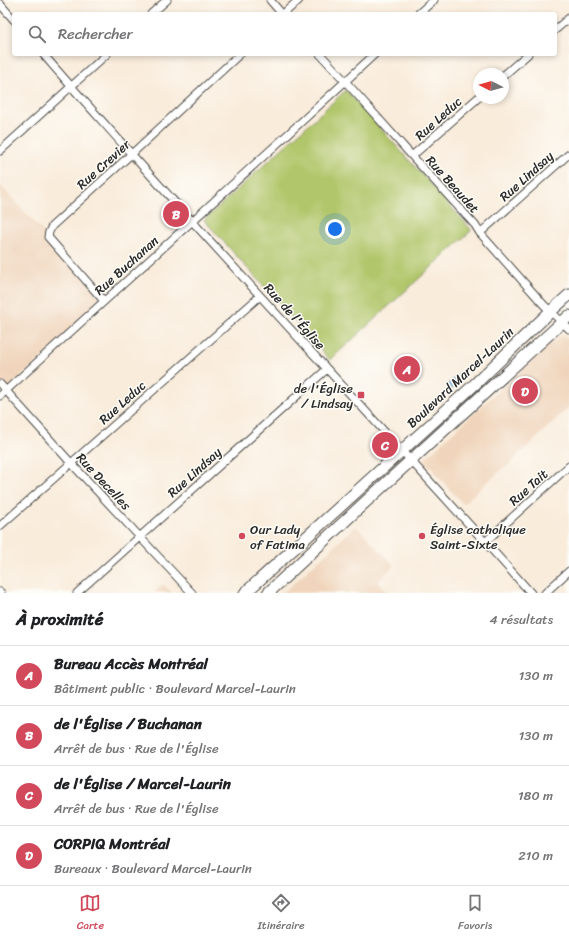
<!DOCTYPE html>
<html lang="fr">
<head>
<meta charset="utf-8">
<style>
  body { margin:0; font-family:Sriracha,sans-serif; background:#f2f2f2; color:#202124 }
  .compass { position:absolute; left:473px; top:68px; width:36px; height:36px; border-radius:50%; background:#fff; box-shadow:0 2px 6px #0003; rotate:276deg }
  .you { position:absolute; left:335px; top:229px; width:14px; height:14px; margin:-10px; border:3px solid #fff; border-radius:50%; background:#1a73e8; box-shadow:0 0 0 6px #1a73e833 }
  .badge { display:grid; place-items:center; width:26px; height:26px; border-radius:50%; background:#d1495b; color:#fff; font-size:13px; font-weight:700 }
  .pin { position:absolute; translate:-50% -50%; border:2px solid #fff; box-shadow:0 1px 4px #0006 }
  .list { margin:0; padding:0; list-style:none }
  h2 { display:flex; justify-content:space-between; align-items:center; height:52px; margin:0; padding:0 16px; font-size:17px }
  h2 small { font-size:13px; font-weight:400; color:#757577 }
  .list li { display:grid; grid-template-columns:26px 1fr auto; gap:12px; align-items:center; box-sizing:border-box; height:60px; padding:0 16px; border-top:1px solid #e0e0e0 }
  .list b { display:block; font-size:15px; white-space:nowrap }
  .list p { margin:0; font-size:13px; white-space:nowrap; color:#757577 }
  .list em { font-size:13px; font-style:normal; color:#757577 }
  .icon { flex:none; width:22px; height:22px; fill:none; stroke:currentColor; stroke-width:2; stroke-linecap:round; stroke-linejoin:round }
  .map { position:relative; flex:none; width:569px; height:593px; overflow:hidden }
  .search { position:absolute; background:#fff; box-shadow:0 2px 6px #0003; left:12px; right:12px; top:12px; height:44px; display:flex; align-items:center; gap:10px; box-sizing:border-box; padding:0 14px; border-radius:4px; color:#757577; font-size:15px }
  .sheet { height:292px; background:#fff }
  nav { display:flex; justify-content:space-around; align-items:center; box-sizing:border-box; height:56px; border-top:1px solid #e0e0e0; background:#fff; font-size:11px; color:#757577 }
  nav a { display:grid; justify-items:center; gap:2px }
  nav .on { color:#d1495b }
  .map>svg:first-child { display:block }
  .built { fill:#f0d5bc }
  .green { fill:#b1c66b; stroke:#6e784b }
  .water { fill:#64a8da; stroke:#486a82 }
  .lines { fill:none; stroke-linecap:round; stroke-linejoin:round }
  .street-casing { stroke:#4a4845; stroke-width:9 }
  .primary-casing { stroke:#4a4845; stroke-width:13 }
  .street { stroke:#fff; stroke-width:7 }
  .primary { stroke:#fff; stroke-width:11 }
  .poi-dot { fill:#d1495b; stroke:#fdfcf7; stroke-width:1.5 }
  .labels { text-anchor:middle; stroke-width:3; stroke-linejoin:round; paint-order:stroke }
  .street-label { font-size:13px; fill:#2b2b2b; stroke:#fdfcf7 }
  .poi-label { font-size:13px; fill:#2b2b2b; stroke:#fdfcf7; text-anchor:start }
</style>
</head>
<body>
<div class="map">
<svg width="569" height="593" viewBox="0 0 569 593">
  <rect width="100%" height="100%" fill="#fdfcf7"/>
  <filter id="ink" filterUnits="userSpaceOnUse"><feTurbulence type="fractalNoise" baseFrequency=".025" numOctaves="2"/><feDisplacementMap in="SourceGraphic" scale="8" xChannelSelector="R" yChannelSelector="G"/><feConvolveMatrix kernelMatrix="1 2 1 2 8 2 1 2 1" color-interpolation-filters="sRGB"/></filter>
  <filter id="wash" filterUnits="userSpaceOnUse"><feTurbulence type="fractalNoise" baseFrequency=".012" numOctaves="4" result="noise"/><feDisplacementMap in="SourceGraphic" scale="16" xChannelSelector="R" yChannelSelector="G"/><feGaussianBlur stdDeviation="0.9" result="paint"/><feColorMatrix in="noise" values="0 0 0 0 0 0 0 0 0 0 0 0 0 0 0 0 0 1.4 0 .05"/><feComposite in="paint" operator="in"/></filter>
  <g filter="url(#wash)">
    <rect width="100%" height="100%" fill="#f9ecdb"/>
    <!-- built -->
    <path class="built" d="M0,185L48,237L104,301L6,390L0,385Z
      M560,335L565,336L569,340V407L505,468L504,467L463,504L433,471L434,469L430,466H429L426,464L425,462L426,457Z
      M356,526L394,565L378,582L388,593H283Z
      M163,584L172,593H154Z"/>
    <!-- green -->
    <path class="green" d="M346,90L470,228L471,231L330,360L204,220Z"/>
    <!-- water -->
    <path class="water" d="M461,372L465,377L450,391L446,386Z"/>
  </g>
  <g filter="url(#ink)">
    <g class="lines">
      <!-- street casing -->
      <g class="street-casing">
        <path id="street" d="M270,0L282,14
          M0,4L14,20
          M151,14L167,0
          M283,14L299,0
          M418,14L434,0
          M555,30L569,18
          M43,54C73,89 104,123 135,158C266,304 400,447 531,593
          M320,54L345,81L412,156L475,225L480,233L544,305L569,329
          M503,76L528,54
          M0,151L107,54
          M412,156L479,97
          M480,233L569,154
          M104,301L48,237L49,232L52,226L137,149L240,54
          M0,384L71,463L192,593
          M0,396L288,134L375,54
          M0,526L260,296
          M485,542L569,466
          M0,592L1,593
          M77,593L327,369
          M545,593L569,571"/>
      </g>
      <!-- primary casing -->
      <g class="primary-casing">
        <path id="primary" d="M245,593L474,385L551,311L569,295
          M268,593L361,506L569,316"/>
      </g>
      <!-- street -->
      <use href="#street" class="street"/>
      <!-- primary -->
      <use href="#primary" class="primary"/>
    </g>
  </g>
  <!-- markers -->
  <g class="poi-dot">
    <rect x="357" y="391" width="8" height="8" rx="2"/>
    <circle cx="242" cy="536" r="4"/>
    <circle cx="422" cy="536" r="4"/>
  </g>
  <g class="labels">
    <!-- street labels -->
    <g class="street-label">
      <text transform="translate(438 118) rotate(-42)" y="5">Rue Leduc</text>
      <text transform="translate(103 164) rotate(-42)" y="5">Rue Crevier</text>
      <text transform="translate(526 176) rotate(-42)" y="5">Rue Lindsay</text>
      <text transform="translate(453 184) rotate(48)" y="5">Rue Beaudet</text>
      <text transform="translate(126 265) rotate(-42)" y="5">Rue Buchanan</text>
      <text transform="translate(295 316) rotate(48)" y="5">Rue de l'Église</text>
      <text transform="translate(460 377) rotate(-43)" y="5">Boulevard Marcel-Laurin</text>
      <text transform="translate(122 402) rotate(-42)" y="5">Rue Leduc</text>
      <text transform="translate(194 472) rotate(-42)" y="5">Rue Lindsay</text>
      <text transform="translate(104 481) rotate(47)" y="5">Rue Decelles</text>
      <text transform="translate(528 487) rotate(-42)" y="5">Rue Tait</text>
    </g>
    <!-- poi labels -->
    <g class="poi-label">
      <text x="353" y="393" text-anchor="end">de l'Église<tspan x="353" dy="15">/ Lindsay</tspan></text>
      <text x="250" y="534">Our Lady<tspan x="250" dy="15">of Fatima</tspan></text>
      <text x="430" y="534">Église catholique<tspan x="430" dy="15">Saint-Sixte</tspan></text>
    </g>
  </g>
</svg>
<svg class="compass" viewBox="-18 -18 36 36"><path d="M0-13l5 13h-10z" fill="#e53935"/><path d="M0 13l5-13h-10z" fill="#757577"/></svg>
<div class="you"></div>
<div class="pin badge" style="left:407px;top:369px">A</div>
<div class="pin badge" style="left:176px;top:214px">B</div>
<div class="pin badge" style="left:385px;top:445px">C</div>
<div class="pin badge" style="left:525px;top:391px">D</div>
<div class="search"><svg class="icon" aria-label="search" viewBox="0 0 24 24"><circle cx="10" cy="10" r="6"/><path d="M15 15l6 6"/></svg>Rechercher</div>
</div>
<section class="sheet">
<h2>À proximité<small>4 résultats</small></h2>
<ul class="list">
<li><span class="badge">A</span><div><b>Bureau Accès Montréal</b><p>Bâtiment public · Boulevard Marcel-Laurin</p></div><em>130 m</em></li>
<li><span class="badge">B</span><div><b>de l'Église / Buchanan</b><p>Arrêt de bus · Rue de l'Église</p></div><em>130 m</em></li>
<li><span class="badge">C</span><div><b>de l'Église / Marcel-Laurin</b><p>Arrêt de bus · Rue de l'Église</p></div><em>180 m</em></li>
<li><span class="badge">D</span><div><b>CORPIQ Montréal</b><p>Bureaux · Boulevard Marcel-Laurin</p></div><em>210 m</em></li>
</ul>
</section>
<nav>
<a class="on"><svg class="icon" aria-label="map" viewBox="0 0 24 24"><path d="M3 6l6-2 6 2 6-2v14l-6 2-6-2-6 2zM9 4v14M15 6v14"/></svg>Carte</a>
<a><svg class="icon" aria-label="directions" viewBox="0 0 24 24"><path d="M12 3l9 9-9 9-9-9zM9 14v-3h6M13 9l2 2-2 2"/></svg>Itinéraire</a>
<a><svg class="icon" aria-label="saved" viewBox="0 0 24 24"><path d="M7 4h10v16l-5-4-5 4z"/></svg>Favoris</a>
</nav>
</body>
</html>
